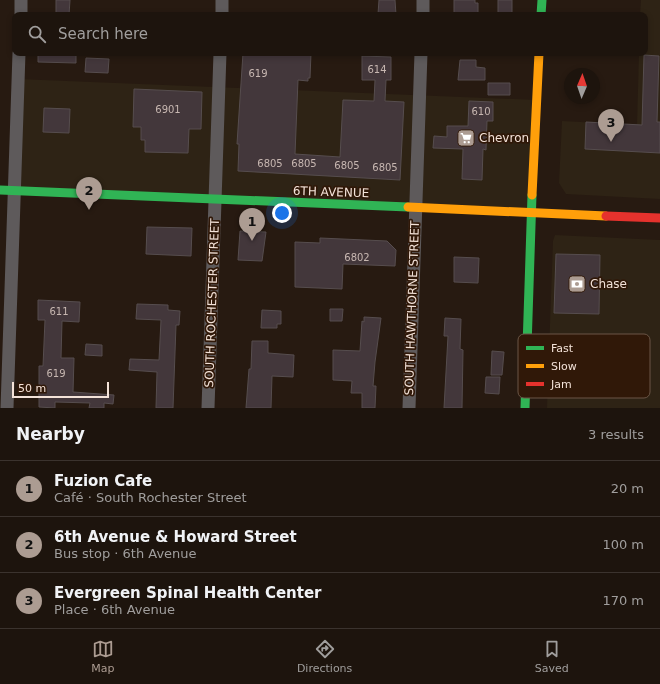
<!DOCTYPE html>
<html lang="en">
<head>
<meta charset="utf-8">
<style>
  body { margin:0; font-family:"DejaVu Sans",sans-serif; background:#251d16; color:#f1f3f6 }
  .compass { position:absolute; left:564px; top:68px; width:36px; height:36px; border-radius:50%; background:#1d140d; box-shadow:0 2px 6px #0003; rotate:2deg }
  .scale { position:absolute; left:12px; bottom:10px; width:97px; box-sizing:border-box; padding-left:4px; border:2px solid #f3e2d8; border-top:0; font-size:11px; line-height:14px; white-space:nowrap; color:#f3e2d8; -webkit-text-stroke:3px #301808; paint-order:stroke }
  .you { position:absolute; left:282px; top:213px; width:14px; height:14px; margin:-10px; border:3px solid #fff; border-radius:50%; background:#1a73e8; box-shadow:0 0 0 6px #1a73e833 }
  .badge { display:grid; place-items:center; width:26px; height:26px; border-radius:50%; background:#ac9c92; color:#111; font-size:13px; font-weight:700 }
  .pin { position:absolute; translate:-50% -33px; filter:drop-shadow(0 1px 2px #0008) }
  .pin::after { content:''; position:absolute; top:21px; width:14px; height:12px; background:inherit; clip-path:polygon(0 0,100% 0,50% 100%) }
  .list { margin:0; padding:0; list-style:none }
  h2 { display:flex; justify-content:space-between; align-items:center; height:52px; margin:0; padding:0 16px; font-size:17px }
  h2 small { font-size:13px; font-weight:400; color:#a09e9d }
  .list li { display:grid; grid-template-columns:26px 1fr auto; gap:12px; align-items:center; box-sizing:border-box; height:56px; padding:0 16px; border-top:1px solid #3b332e }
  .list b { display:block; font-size:15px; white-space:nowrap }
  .list p { margin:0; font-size:13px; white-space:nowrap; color:#a09e9d }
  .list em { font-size:13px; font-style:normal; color:#a09e9d }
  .icon { flex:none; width:22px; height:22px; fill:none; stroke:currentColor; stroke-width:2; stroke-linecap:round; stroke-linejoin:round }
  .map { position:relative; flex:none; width:660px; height:408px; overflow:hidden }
  .search { position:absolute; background:#1d140d; box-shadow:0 2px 6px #0003; left:12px; right:12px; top:12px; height:44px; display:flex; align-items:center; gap:10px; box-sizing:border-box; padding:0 14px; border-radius:8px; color:#a09e9d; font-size:15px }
  .sheet { height:220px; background:#1d140d }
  nav { display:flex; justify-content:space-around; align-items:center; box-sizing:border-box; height:56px; border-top:1px solid #3b332e; background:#1d140d; font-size:11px; color:#a09e9d }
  nav a { display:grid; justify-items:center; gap:2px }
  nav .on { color:#ac9c92 }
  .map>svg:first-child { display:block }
  .commercial { fill:#2e2315 }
  .building { fill:#43373b; stroke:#564d4e }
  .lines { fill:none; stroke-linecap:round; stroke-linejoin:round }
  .street { stroke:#5e5a5b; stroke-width:13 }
  .fast { stroke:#30b455; stroke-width:9 }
  .slow { stroke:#ff9f0a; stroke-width:9 }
  .jam { stroke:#e5322d; stroke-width:9 }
  .labels { text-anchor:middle; stroke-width:3.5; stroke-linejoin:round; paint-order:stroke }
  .number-label { font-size:10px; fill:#c7b7b1 }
  .poi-label { font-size:12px; fill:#f3e2d8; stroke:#301808; text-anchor:start }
  .street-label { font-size:12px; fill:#f3e2d8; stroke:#301808 }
  .key { fill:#301808; stroke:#6a5546; stroke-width:1 }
  .key-label { font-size:11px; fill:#f3e2d8 }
</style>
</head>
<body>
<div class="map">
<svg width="660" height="408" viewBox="0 0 660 408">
  <rect width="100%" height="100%" fill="#271a11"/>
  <!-- commercial -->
  <path class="commercial" d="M641,0H660V199L566,194L559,183L562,121L637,125L639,53H645V15H640Z
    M18,79L537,100L531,212L14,190Z
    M555,235L660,240V408H547L553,241Z"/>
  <!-- building -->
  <path class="building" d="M56,0H70L69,15H56Z
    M379,0H395L396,15L378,14Z
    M454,0H475V3H478V15H454Z
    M498,0H512V15H498Z
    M38,53H76V63L38,62Z
    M243,53H311L310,78H308V81L298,80L295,154L340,157L343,100L374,101L375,80H362V56L391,57V80H386L385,101L404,102L400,180L238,171L239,144H237Z
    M644,55L659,56L657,122H660V153L585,149L586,122L642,125Z
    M86,58L109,59L108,73L85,72Z
    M460,60H476V67L485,68V80H458Z
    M488,83H510V95H488Z
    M134,89L202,92L201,129H189L188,153L145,152V140H141V127H133Z
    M469,101L493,102V121H487L486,150L483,149L482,180L462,179L463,149L433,148L434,136L447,137V126H468Z
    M44,108L70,109L69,133L43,132Z
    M147,227L192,228L191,256L146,254Z
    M240,231L266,232L262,261L238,260Z
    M320,238L387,241L396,250L395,266L343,264L342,289L295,287V242L320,243Z
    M556,254L600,255L599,314L554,313Z
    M454,257L479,258L478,283L454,282Z
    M38,300L80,302L79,322L62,321L61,358H74L73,392L114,395L113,404L104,403V408H89L90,403L55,402V408L39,407V366H43L45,320H38Z
    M137,304L168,305V310L180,311L179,325H176L173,408H156L157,372L129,370L130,359L159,360L161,320L136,319Z
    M330,309H343L342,321H330Z
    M262,310L281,311V324H277V328H261Z
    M364,317L381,318L375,362L373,386H376L375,408H362V393H351L352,381L333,380V350L360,351L362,321L364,322Z
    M445,318L461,319L460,349L463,350L462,408H444L448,336H444Z
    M252,341H268V353L294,355L293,377L272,376L271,408H246L249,369H251Z
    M86,344L102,345V356L85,355Z
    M492,351L504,352L502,375H491Z
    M486,377H500L499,394L485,393Z"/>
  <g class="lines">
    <!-- street -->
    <path class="street" d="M21,15V0
      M222,15V0
      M423,15V0
      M7,408L19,53
      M208,408L220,53
      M409,408L421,53"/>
    <!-- fast -->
    <path class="fast" d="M541,15L542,0
      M0,190L408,207
      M525,408L532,195"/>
    <!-- slow -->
    <path class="slow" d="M532,195L539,53
      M408,207L606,216"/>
    <!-- jam -->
    <path class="jam" d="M606,216L660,218"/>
  </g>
  <!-- icons -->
  <defs>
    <g id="supermarket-square" transform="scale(0.9)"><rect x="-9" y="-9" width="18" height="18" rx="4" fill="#ac9c92" stroke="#301808"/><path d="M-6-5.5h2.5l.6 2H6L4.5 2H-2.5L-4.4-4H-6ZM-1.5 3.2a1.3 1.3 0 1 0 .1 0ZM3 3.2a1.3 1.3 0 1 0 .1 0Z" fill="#fff"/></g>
    <g id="bank-square" transform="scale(0.9)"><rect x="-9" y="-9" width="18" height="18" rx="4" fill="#ac9c92" stroke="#301808"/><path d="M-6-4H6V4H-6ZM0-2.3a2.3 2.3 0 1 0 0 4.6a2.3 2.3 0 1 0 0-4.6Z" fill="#fff"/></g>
  </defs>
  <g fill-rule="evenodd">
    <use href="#supermarket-square" x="466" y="138"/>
    <use href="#bank-square" x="577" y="284"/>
  </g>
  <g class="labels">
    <!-- number labels -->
    <g class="number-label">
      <text x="377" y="73">614</text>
      <text x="258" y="77">619</text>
      <text x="168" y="113">6901</text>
      <text x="481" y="115">610</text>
      <text x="270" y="167">6805</text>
      <text x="304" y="167">6805</text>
      <text x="347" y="169">6805</text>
      <text x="385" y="171">6805</text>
      <text x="357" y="261">6802</text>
      <text x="59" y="315">611</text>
      <text x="56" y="377">619</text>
    </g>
    <!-- poi labels -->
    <g class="poi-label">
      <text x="479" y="142">Chevron</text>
      <text x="590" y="288">Chase</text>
    </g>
    <!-- street labels -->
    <g class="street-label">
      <text transform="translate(331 192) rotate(2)" y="4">6TH AVENUE</text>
      <text transform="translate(212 303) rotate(-88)" y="4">SOUTH ROCHESTER STREET</text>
      <text transform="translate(412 308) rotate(-88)" y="4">SOUTH HAWTHORNE STREET</text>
    </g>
  </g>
  <!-- legend -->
  <rect x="518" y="334" width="132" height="64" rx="6" class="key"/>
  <rect x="526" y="346" width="18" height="4" fill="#30b455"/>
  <rect x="526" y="364" width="18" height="4" fill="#ff9f0a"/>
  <rect x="526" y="382" width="18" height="4" fill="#e5322d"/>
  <g class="key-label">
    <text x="551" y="352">Fast</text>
    <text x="551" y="370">Slow</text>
    <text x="551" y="388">Jam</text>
  </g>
</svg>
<svg class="compass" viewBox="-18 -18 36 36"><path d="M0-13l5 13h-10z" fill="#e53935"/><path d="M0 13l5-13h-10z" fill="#a09e9d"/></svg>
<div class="scale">50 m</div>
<div class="you"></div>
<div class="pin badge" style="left:252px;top:241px">1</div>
<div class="pin badge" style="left:89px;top:210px">2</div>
<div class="pin badge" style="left:611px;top:142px">3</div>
<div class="search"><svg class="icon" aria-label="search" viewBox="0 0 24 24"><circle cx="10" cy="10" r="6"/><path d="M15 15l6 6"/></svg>Search here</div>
</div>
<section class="sheet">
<h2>Nearby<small>3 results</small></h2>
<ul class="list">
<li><span class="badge">1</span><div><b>Fuzion Cafe</b><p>Café · South Rochester Street</p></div><em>20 m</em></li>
<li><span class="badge">2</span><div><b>6th Avenue &amp; Howard Street</b><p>Bus stop · 6th Avenue</p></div><em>100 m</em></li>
<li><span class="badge">3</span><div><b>Evergreen Spinal Health Center</b><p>Place · 6th Avenue</p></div><em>170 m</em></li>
</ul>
</section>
<nav>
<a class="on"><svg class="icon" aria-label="map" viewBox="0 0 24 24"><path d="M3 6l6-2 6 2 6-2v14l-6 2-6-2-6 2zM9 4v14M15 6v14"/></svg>Map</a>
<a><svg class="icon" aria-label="directions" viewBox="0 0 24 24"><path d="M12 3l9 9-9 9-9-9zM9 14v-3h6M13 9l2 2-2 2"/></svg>Directions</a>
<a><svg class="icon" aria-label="saved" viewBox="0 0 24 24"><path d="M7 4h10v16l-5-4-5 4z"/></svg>Saved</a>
</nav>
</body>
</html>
